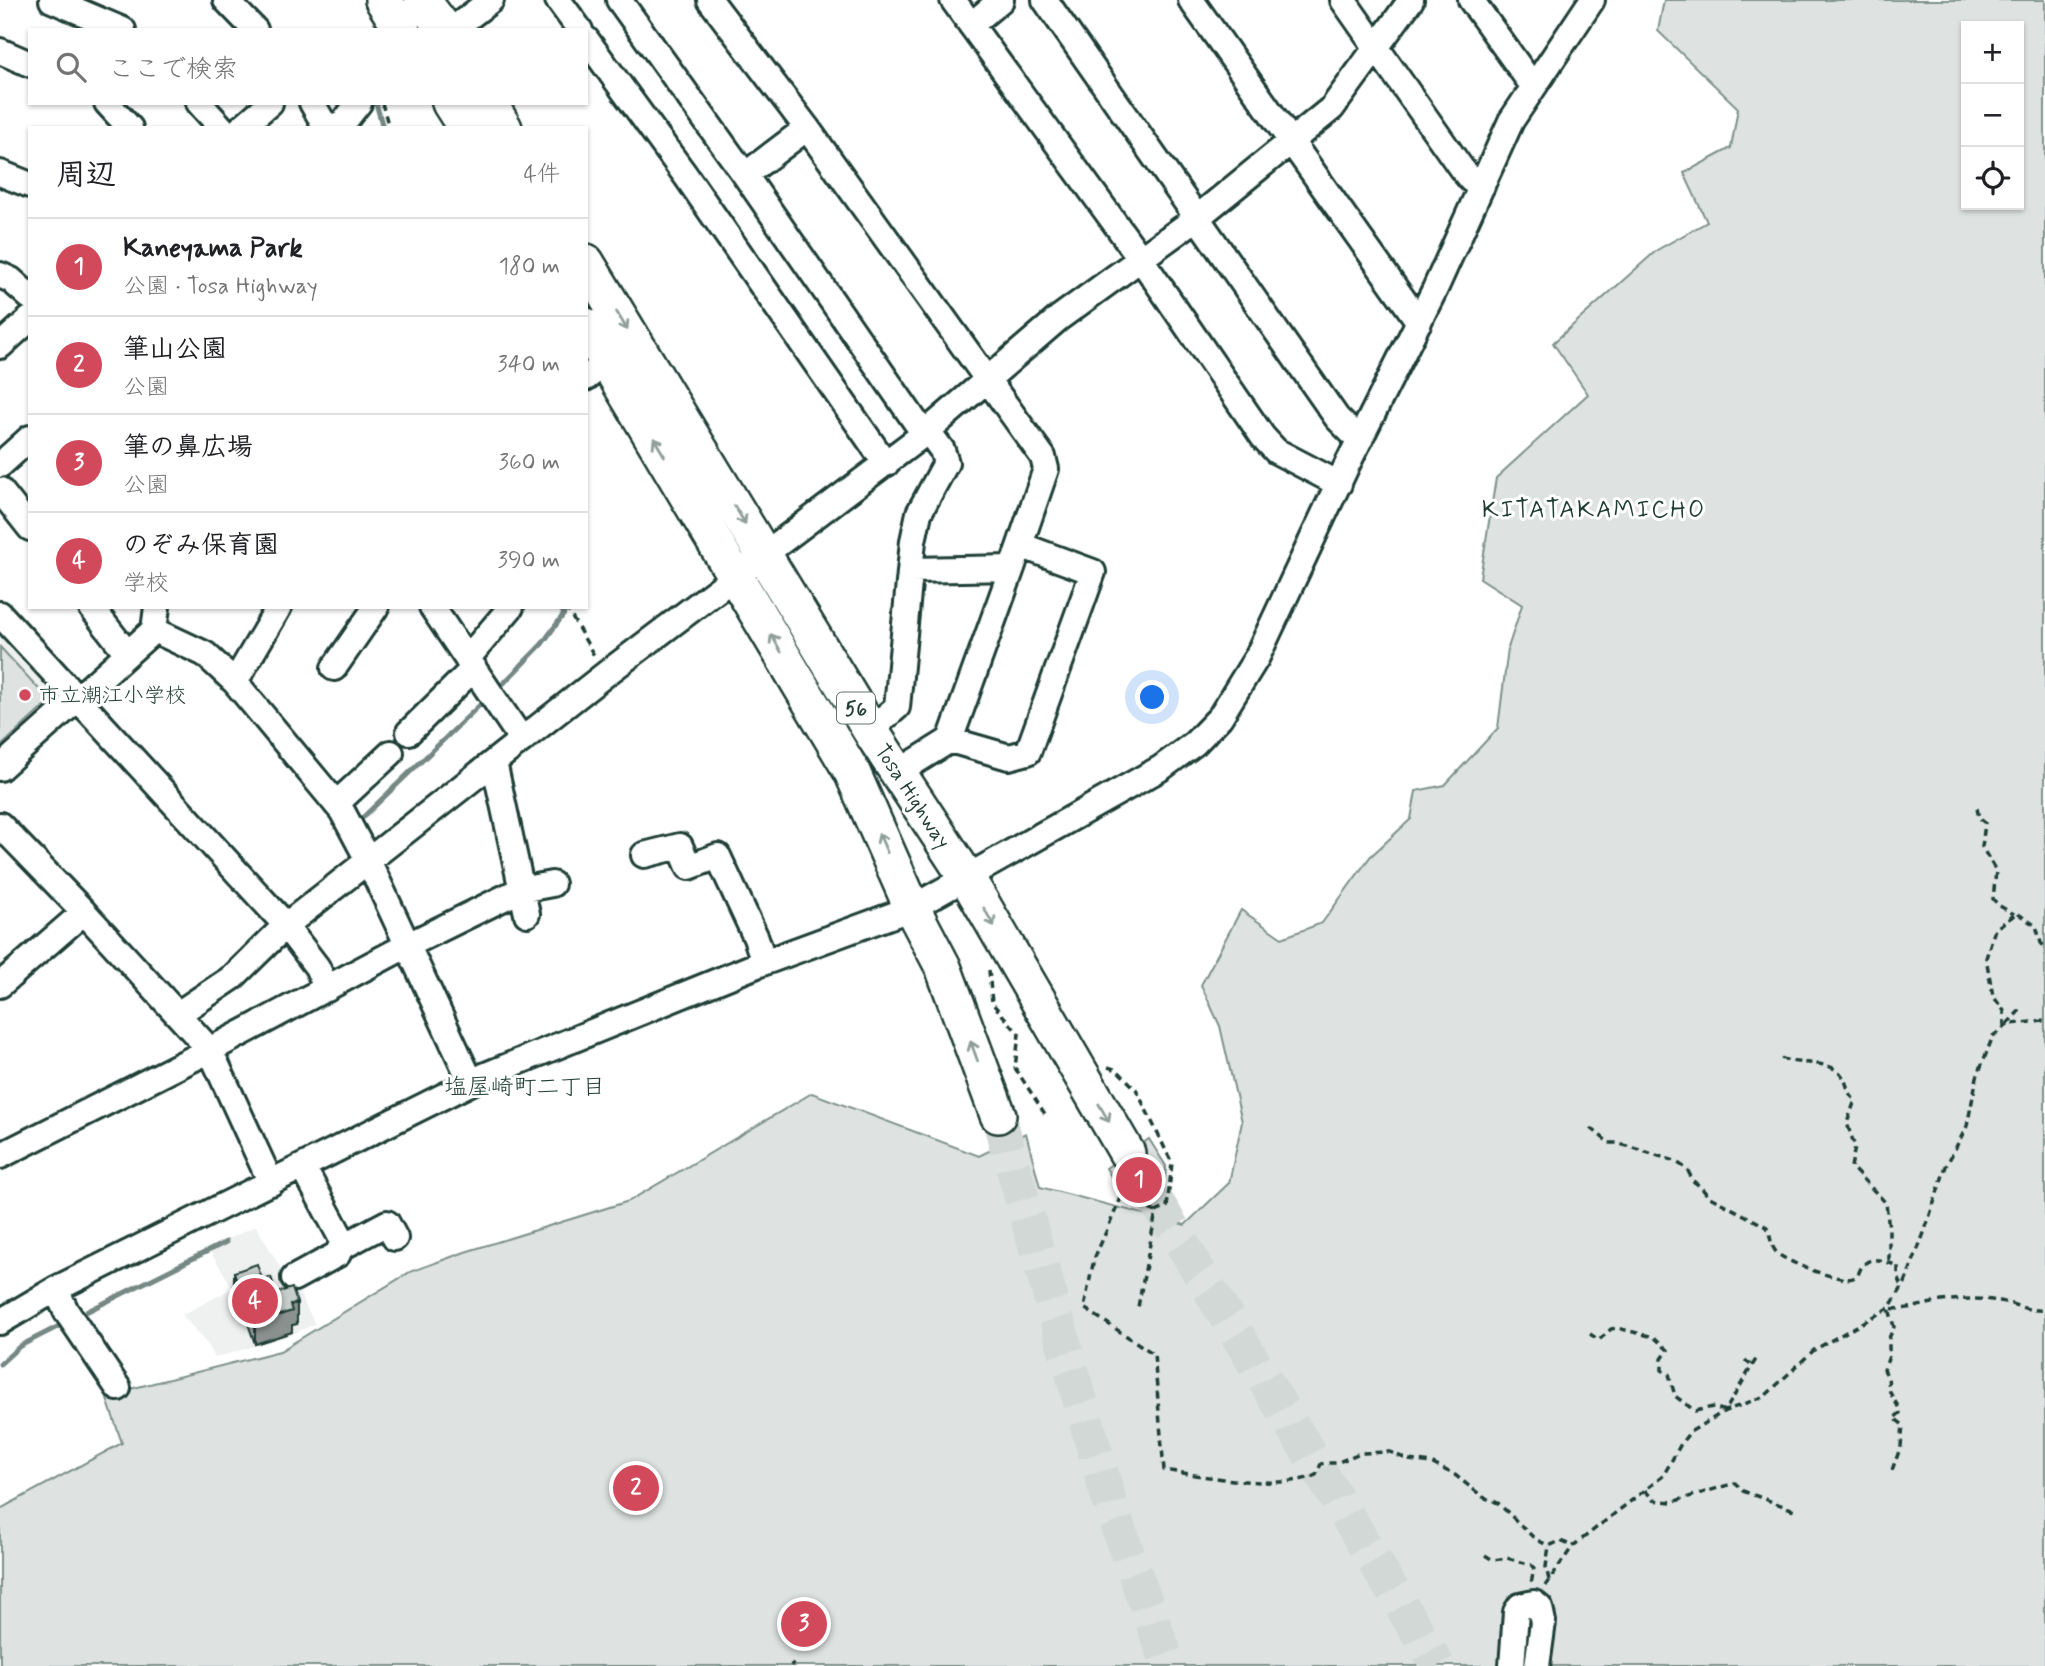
<!DOCTYPE html>
<html lang="ja">
<head>
<meta charset="utf-8">
<style>
  body { margin:0; font-family:Mynerve,"Klee One",sans-serif; background:#f2f2f2; color:#202124 }
  .controls { position:absolute; right:21px; top:21px; display:grid; overflow:hidden; border-radius:0px; box-shadow:0 2px 5px #0004 }
  .controls button { width:63px; height:63px; display:grid; place-items:center; padding:0; border:0; border-bottom:2px solid #e0e0e0; background:#fff; color:#202124; font:35px sans-serif }
  .you { position:absolute; left:1153px; top:698px; width:24px; height:24px; margin:-18px; border:5px solid #fff; border-radius:50%; background:#1a73e8; box-shadow:0 0 0 10px #1a73e833 }
  .badge { display:grid; place-items:center; width:46px; height:46px; border-radius:50%; background:#d1495b; color:#fff; font-size:23px; font-weight:700 }
  .pin { position:absolute; translate:-50% -50%; border:4px solid #fff; box-shadow:0 2px 7px #0006 }
  .list { margin:0; padding:0; list-style:none }
  h2 { display:flex; justify-content:space-between; align-items:center; height:91px; margin:0; padding:0 28px; font-size:30px }
  h2 small { font-size:23px; font-weight:400; color:#757577 }
  .list li { display:grid; grid-template-columns:46px 1fr auto; gap:21px; align-items:center; box-sizing:border-box; height:98px; padding:0 28px; border-top:2px solid #e0e0e0 }
  .list b { display:block; font-size:26px; white-space:nowrap }
  .list p { margin:0; font-size:23px; white-space:nowrap; color:#757577 }
  .list em { font-size:23px; font-style:normal; color:#757577 }
  .icon { flex:none; width:38px; height:38px; fill:none; stroke:currentColor; stroke-width:2; stroke-linecap:round; stroke-linejoin:round }
  .map { position:relative; flex:none; width:2045px; height:1666px; overflow:hidden }
  .search { position:absolute; background:#fff; box-shadow:0 2px 5px #0004; left:28px; top:28px; width:560px; height:77px; display:flex; align-items:center; gap:18px; box-sizing:border-box; padding:0 24px; border-radius:0px; color:#757577; font-size:26px }
  .panel { position:absolute; background:#fff; box-shadow:0 2px 5px #0004; left:28px; top:126px; width:560px; height:483px; border-radius:0px }
  .map>svg:first-child { display:block }
  .built { fill:#eef1f0 }
  .green { fill:#dee3e2; stroke:#7e908b; stroke-width:2; fill-rule:evenodd }
  .lines { fill:none; stroke-linecap:round; stroke-linejoin:round }
  .stream { stroke:#758883; stroke-width:5 }
  .highway-tunnel { stroke:#d2d8d6; stroke-width:35; stroke-dasharray:35 18; stroke-linecap:butt }
  .minor-casing { stroke:#1f3d34; stroke-width:30 }
  .highway-casing { stroke:#1f3d34; stroke-width:40 }
  .path { stroke:#1f3d34; stroke-width:3.5; stroke-dasharray:7 5; stroke-linecap:butt }
  .minor { stroke:#fff; stroke-width:24 }
  .highway { stroke:#fff; stroke-width:35 }
  .wall { fill:#abb2af; stroke:#1f3d34; stroke-width:2 }
  .shaded-wall { fill:#8b918f; stroke:#1f3d34; stroke-width:2 }
  .building { fill:#c7cfcc; stroke:#1f3d34; stroke-width:2 }
  .oneway { stroke:#8f9e9a }
  .poi-dot { fill:#d1495b; stroke:#fff; stroke-width:2.5 }
  .labels { text-anchor:middle; stroke-width:6; stroke-linejoin:round; paint-order:stroke }
  .shield { fill:#fff; stroke:#627771; stroke-width:2 }
  .shield-label { font-size:19px; font-weight:bold; fill:#1f3d34 }
  .poi-label { font-size:21px; fill:#1f3d34; stroke:#fff; text-anchor:start }
  .street-label { font-size:21px; fill:#1f3d34; stroke:#fff }
  .neighbourhood-label { font-size:23px; fill:#1f3d34; stroke:#fff }
  .quarter-label { font-size:24px; letter-spacing:2px; fill:#1f3d34; stroke:#fff }
</style>
</head>
<body>
<div class="map">
<svg width="2045" height="1666" viewBox="0 0 2045 1666">
  <rect width="100%" height="100%" fill="#fff"/>
  <filter id="ink" filterUnits="userSpaceOnUse"><feTurbulence type="fractalNoise" baseFrequency=".0143" numOctaves="2"/><feDisplacementMap in="SourceGraphic" scale="14" xChannelSelector="R" yChannelSelector="G"/><feConvolveMatrix kernelMatrix="1 2 1 2 8 2 1 2 1" color-interpolation-filters="sRGB"/></filter>
  <g filter="url(#ink)">
    <!-- built -->
    <path class="built" d="M0,631L51,687V703L0,750Z
      M256,1226L285,1275L289,1274L315,1324L293,1334L215,1358L208,1345L182,1315L233,1288L208,1248Z"/>
    <!-- green -->
    <path class="green" d="M1664,0H2045V1666H0V1509L122,1443L107,1399L134,1388L280,1351L410,1272L465,1252L629,1201L812,1093L979,1156L1026,1133L1040,1187L1185,1225L1229,1183L1242,1122L1220,1026L1201,985L1241,910L1282,938L1322,923L1370,857L1411,819L1416,791L1445,785L1498,728L1508,648L1522,605L1480,578L1496,478L1588,394L1553,343L1657,250L1707,222L1684,173L1731,148L1738,108L1658,31ZM1966,26H2019V205H1966Z
      M0,647L50,701L0,747Z
      M1149,1139L1166,1166L1163,1204L1154,1208L1121,1193L1106,1168Z"/>
    <g class="lines">
      <!-- stream -->
      <path class="stream" d="M376,103L383,128
        M499,688L542,644L564,614L560,607
        M357,823L485,700
        M76,1317L226,1242
        M0,1364L20,1346L65,1323"/>
      <!-- highway-tunnel -->
      <path class="highway-tunnel" d="M998,1115L1113,1514L1169,1666
        M1127,1153L1438,1666"/>
      <!-- minor casing -->
      <g class="minor-casing">
        <path id="minor" d="M52,0L123,30
          M226,0L255,30
          M558,0L580,30
          M619,0L745,175L924,434
          M710,0L807,128L1043,457L1046,469L1012,568L911,570
          M953,0L1141,259L1263,437L1276,451L1339,484
          M1045,0L1337,418L1351,432L1361,438
          M1191,0L1419,322
          M1343,0L1461,168L1471,180L1482,186
          M1471,0L1533,86
          M971,25L1001,0
          M452,30L491,0
          M586,39L686,176L886,464
          M0,51L30,64
          M107,103L130,128
          M199,103L222,128
          M312,103L323,122L335,128
          M241,128L270,103
          M339,128L359,103
          M0,173L30,185
          M745,175L807,128
          M0,275L11,280L30,297
          M0,346L30,319
          M586,378L608,361
          M0,465L30,438
          M0,490L30,528
          M91,607L127,653
          M432,607L522,740
          M0,614L282,921L317,967L327,989
          M154,630L205,654L235,682L342,811L368,860L471,1082
          M467,659L511,607
          M334,668L376,607
          M235,682L279,607
          M870,730L897,707L913,541L919,513L946,463L942,450L928,431
          M409,732L474,668
          M950,740L1012,568
          M494,762L527,914
          M0,768L154,630L157,607
          M897,773L950,740L1009,757L1028,752L1093,572L1020,545
          M336,804L391,753
          M0,825L84,912L210,1050L271,1183
          M644,855L680,846L689,867L718,856L756,938L764,962
          M0,985L84,912
          M178,1014L233,977L285,926L607,673L924,434L1059,318L1198,217L1332,108L1411,0
          M0,1156L210,1050L406,946L520,890L552,884
          M303,1167L345,1245
          M294,1278L338,1254L340,1248L387,1223L395,1238
          M56,1289L66,1311L118,1388
          M0,1322L56,1289L486,1075L757,965L912,908L1161,768L1195,743L1220,717L1257,657L1348,463L1435,289L1511,121L1592,0
          M1512,1666L1516,1612L1520,1606L1534,1603L1540,1608L1543,1622L1537,1666"/>
      </g>
      <!-- highway casing -->
      <g class="highway-casing">
        <path id="highway" d="M383,0L402,30
          M422,0L445,30
          M450,103L466,128
          M489,103L504,128
          M586,262L870,730L967,878L1127,1153
          M586,326L852,772L912,908L943,967L998,1115"/>
      </g>
      <!-- path -->
      <path class="path" d="M382,103L389,128
        M566,607L595,657
        M1977,808L1979,818L1985,823L1982,847L1996,871L1993,899L1998,905L2014,914
        M989,970L992,1003L1019,1034L1015,1068L1045,1114
        M2007,1024L2022,1008
        M2004,1027V1011L1993,996L1986,958L1995,929L2017,913L2036,926L2041,943L2045,947
        M1781,1058C1798,1066 1823,1059 1839,1072C1848,1080 1846,1093 1855,1100L1847,1123L1855,1147L1851,1167L1886,1203L1889,1229V1263
        M1108,1067L1117,1070L1136,1089L1172,1163L1167,1207L1156,1212L1138,1307
        M1591,1128L1609,1143H1617L1675,1161L1687,1169L1693,1181L1701,1187L1708,1196L1767,1227C1771,1235 1770,1246 1777,1253C1786,1262 1841,1283 1853,1278C1858,1276 1858,1275 1860,1270C1869,1253 1883,1261 1898,1266V1277L1902,1286
        M1156,1212L1121,1198L1094,1259L1084,1308L1154,1354L1164,1470C1202,1476 1282,1491 1316,1475L1321,1464L1325,1463H1336L1360,1453L1390,1452L1409,1460L1431,1463L1455,1475L1483,1497L1498,1503L1535,1539L1549,1546
        M1590,1334L1599,1340L1611,1329L1617,1328L1654,1337L1668,1350L1662,1359V1370L1669,1374L1675,1396L1695,1411L1713,1407L1725,1411L1758,1356
        M1745,1360L1753,1367
        M1892,1470L1901,1446L1903,1425L1894,1418L1900,1413C1899,1405 1893,1400 1890,1392C1886,1381 1892,1384 1884,1370L1889,1356V1338L1894,1327L1889,1308C1908,1311 1923,1304 1942,1301C1959,1299 1975,1298 1992,1300C2011,1301 2025,1312 2045,1310
        M1645,1490L1653,1500L1672,1502L1735,1483L1743,1491L1797,1511
        M1485,1555L1493,1560L1507,1558L1531,1565L1534,1568L1531,1584
        M1549,1580L1546,1567L1549,1546L1560,1541L1573,1546
        M1545,1586L1573,1546L1663,1476L1682,1442L1690,1432L1725,1411L1765,1396L1814,1350L1889,1308L1905,1283L1924,1233L1946,1166L1967,1126L1977,1077L1993,1036L2009,1024L2045,1021
        M791,1663L793,1666"/>
      <!-- minor -->
      <use href="#minor" class="minor"/>
      <!-- highway -->
      <use href="#highway" class="highway"/>
    </g>
    <!-- wall -->
    <path class="wall" d="M234,1272L262,1279L276,1293L297,1324L292,1325V1332L255,1344L243,1309L240,1310L234,1293Z"/>
    <!-- shaded-wall -->
    <path class="shaded-wall" d="M243,1288V1309L240,1310V1289Z
      M297,1303V1324L292,1325V1332L255,1344V1323L290,1305Z"/>
    <!-- building -->
    <path class="building" d="M257,1264L262,1279L271,1277L276,1293L292,1288L297,1303L290,1305L292,1311L255,1323L243,1288L240,1289L234,1272Z"/>
    <!-- one-way arrows -->
    <defs><path id="oneway-shaft" d="M-6 0H5M1.5-3L5.5 0L1.5 3" fill="none" stroke-width="1.6" stroke-linecap="round" stroke-linejoin="round" transform="scale(1.75)"/></defs>
    <g class="oneway">
      <use href="#oneway-shaft" transform="translate(622 321) rotate(59)"/>
      <use href="#oneway-shaft" transform="translate(659 447) rotate(-121)"/>
      <use href="#oneway-shaft" transform="translate(740 515) rotate(59)"/>
      <use href="#oneway-shaft" transform="translate(776 643) rotate(-120)"/>
      <use href="#oneway-shaft" transform="translate(883 843) rotate(-114)"/>
      <use href="#oneway-shaft" transform="translate(989 917) rotate(60)"/>
      <use href="#oneway-shaft" transform="translate(974 1051) rotate(-110)"/>
      <use href="#oneway-shaft" transform="translate(1104 1113) rotate(60)"/>
    </g>
  </g>
  <!-- markers -->
  <circle class="poi-dot" cx="25" cy="695" r="7"/>
  <g class="labels">
    <!-- shield labels -->
    <rect class="shield" x="837" y="692.5" width="38" height="31" rx="5"/>
    <g class="shield-label">
      <text x="856" y="715">56</text>
    </g>
    <!-- poi labels -->
    <g class="poi-label">
      <text x="39" y="702">市立潮江小学校</text>
    </g>
    <!-- street labels -->
    <g class="street-label">
      <text transform="translate(913 796) rotate(57)" y="7">Tosa Highway</text>
    </g>
    <!-- neighbourhood labels -->
    <g class="neighbourhood-label">
      <text x="525" y="1094">塩屋崎町二丁目</text>
    </g>
    <!-- quarter labels -->
    <g class="quarter-label">
      <text x="1594" y="517">KITATAKAMICHO</text>
    </g>
  </g>
</svg>
<div class="controls">
<button>+</button>
<button>−</button>
<button><svg class="icon" aria-label="locate" viewBox="0 0 24 24"><circle cx="12" cy="12" r="6"/><path d="M12 2v4M12 18v4M2 12h4M18 12h4"/></svg></button>
</div>
<div class="you"></div>
<div class="pin badge" style="left:1139px;top:1180px">1</div>
<div class="pin badge" style="left:636px;top:1488px">2</div>
<div class="pin badge" style="left:804px;top:1624px">3</div>
<div class="pin badge" style="left:255px;top:1301px">4</div>
<div class="search"><svg class="icon" aria-label="search" viewBox="0 0 24 24"><circle cx="10" cy="10" r="6"/><path d="M15 15l6 6"/></svg>ここで検索</div>
<section class="panel">
<h2>周辺<small>4件</small></h2>
<ul class="list">
<li><span class="badge">1</span><div><b>Kaneyama Park</b><p>公園 · Tosa Highway</p></div><em>180 m</em></li>
<li><span class="badge">2</span><div><b>筆山公園</b><p>公園</p></div><em>340 m</em></li>
<li><span class="badge">3</span><div><b>筆の鼻広場</b><p>公園</p></div><em>360 m</em></li>
<li><span class="badge">4</span><div><b>のぞみ保育園</b><p>学校</p></div><em>390 m</em></li>
</ul>
</section>
</div>
</body>
</html>
